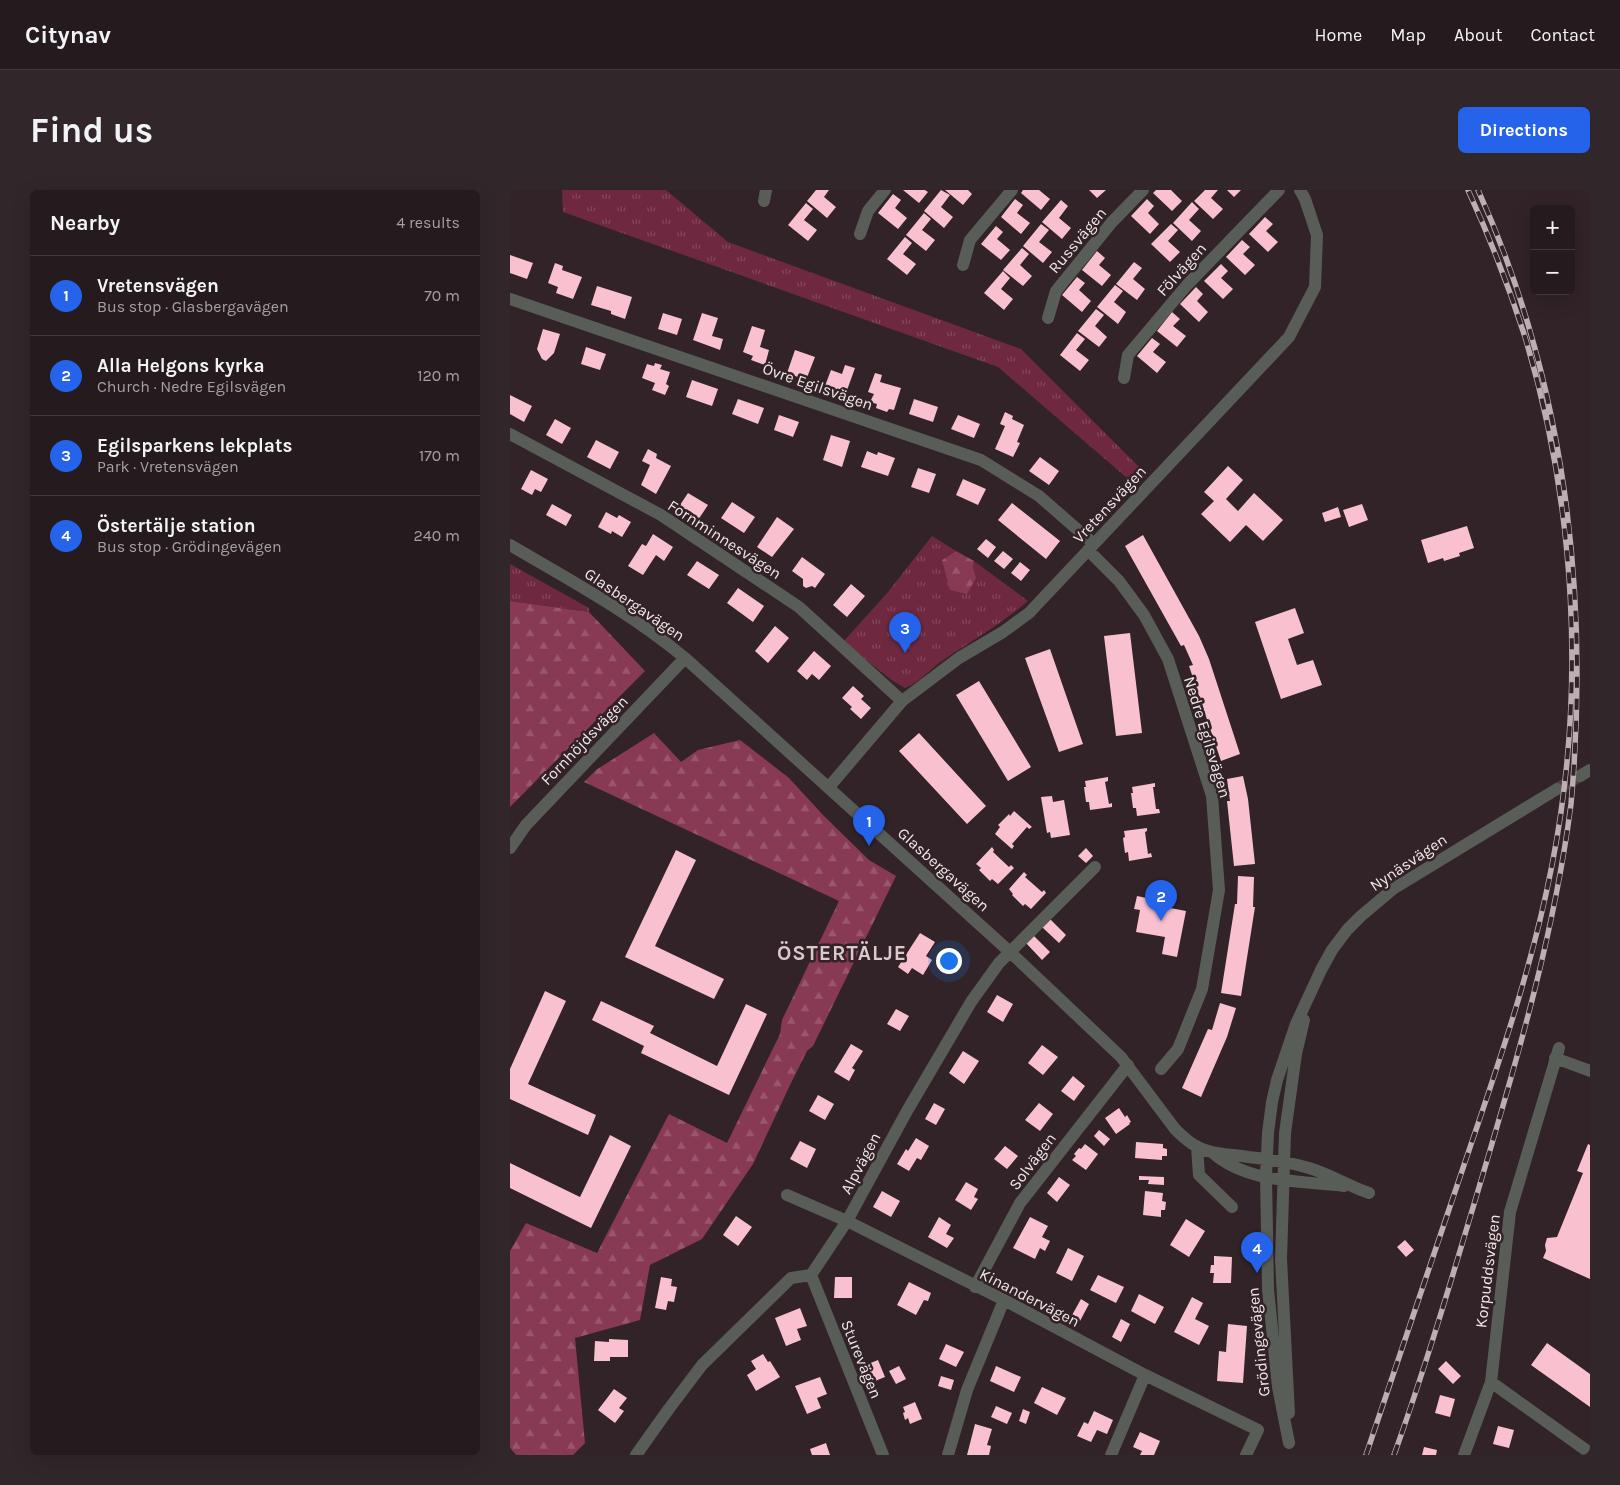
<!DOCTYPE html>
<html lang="en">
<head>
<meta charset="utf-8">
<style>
  body { margin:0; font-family:Karla,sans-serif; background:#31272a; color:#f1f3f6 }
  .controls { position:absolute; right:15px; top:15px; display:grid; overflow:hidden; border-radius:8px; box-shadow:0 5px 20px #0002 }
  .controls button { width:45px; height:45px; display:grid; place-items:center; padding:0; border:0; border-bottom:1px solid #42383b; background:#251a1d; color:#f1f3f6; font:25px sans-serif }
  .you { position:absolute; left:438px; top:770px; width:18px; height:18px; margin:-12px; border:4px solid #fff; border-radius:50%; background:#1a73e8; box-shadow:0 0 0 8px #1a73e833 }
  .badge { display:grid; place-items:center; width:32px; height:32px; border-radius:50%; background:#2563eb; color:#fff; font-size:16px; font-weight:700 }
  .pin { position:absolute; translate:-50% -41px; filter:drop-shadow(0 1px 2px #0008) }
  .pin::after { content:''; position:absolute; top:26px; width:18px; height:15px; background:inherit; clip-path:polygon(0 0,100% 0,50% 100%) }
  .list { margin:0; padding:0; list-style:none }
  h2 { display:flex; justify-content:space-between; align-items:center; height:65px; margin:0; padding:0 20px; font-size:21px }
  h2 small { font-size:16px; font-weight:400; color:#a3a1a4 }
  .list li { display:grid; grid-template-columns:32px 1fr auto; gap:15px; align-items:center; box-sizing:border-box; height:80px; padding:0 20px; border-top:1px solid #42383b }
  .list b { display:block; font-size:19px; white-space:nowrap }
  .list p { margin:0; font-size:16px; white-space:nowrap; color:#a3a1a4 }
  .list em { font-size:16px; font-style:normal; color:#a3a1a4 }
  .map { position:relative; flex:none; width:1080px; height:1265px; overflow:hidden; border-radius:8px }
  header { display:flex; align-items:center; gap:30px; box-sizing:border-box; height:70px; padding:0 25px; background:#251a1d; border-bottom:1px solid #42383b }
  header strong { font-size:24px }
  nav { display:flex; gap:28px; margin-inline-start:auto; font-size:18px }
  .intro { display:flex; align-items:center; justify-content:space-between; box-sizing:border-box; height:120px; padding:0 30px }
  h1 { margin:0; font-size:35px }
  .button { padding:12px 22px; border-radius:8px; background:#2563eb; color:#fff; font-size:18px; font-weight:700 }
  main { display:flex; gap:30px; padding:0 30px }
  aside { flex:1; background:#251a1d; border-radius:8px; box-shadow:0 5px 20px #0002 }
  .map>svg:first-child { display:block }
  .grass { fill:url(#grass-tufts) }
  .forest { fill:url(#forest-firs) }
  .building { fill:#f9c1cf }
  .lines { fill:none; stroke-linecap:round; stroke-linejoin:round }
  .minor-tunnel { stroke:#4e4044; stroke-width:12; stroke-dasharray:12 6; stroke-linecap:butt }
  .minor { stroke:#595d57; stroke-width:12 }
  .rail-casing { stroke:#bbafb2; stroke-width:5.5 }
  .rail { stroke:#312327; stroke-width:4; stroke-dasharray:11; stroke-linecap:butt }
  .labels { text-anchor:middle; stroke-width:5; stroke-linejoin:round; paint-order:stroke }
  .street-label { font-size:16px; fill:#f1e7e9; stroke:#312327 }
  .district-label { font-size:21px; font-weight:bold; letter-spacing:1px; fill:#dbc8cc; stroke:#312327 }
</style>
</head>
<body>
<header>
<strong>Citynav</strong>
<nav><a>Home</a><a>Map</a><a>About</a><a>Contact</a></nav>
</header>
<div class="intro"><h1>Find us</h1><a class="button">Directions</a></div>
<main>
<aside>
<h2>Nearby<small>4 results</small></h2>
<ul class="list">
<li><span class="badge">1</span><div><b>Vretensvägen</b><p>Bus stop · Glasbergavägen</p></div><em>70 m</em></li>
<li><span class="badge">2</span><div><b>Alla Helgons kyrka</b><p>Church · Nedre Egilsvägen</p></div><em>120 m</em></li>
<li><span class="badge">3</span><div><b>Egilsparkens lekplats</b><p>Park · Vretensvägen</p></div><em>170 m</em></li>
<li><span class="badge">4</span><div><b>Östertälje station</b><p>Bus stop · Grödingevägen</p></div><em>240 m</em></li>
</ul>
</aside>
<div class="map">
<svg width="1080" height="1265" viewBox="0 0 1080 1265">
  <defs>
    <pattern id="grass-tufts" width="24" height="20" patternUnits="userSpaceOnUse" patternTransform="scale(1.25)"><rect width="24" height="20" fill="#6e2941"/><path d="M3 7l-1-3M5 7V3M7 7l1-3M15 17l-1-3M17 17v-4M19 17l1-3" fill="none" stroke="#83485c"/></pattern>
    <pattern id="forest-firs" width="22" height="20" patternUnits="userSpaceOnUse" patternTransform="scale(1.25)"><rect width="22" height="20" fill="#883953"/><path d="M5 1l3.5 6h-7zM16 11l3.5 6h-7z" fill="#99566c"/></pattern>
  </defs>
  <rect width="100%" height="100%" fill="#312327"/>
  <!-- grass -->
  <path class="grass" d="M52,0H156L218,52L511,159L635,283L624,294L488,177L53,22Z
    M422,346L446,361L432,370L463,378L464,371L518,411C491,434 461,451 432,471C420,479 409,493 395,498L383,491L333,452L378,402Z
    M0,374L79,418V422L0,411Z"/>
  <!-- forest -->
  <path class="forest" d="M446,361L464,371L463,378L466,388L457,404L440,400L432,370Z
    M0,411L79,422L135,481L0,617Z
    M144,543L171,572L188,560L230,550L279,588L313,625L359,670L386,686L303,856L297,861L281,893L243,974L192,1049L140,1075L130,1130L65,1148L75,1253L63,1265H6L0,1258V1061L16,1033L87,1063L159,924L217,953L270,844L272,830L329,711L74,592L86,580Z"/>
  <!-- building -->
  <path class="building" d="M306,0H319L314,7L326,17L317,28L297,11Z
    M393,0H415L418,2L409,13Z
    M431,0L440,5L431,17L443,27L434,38L414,21Z
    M435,0H458L462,4L453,15Z
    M513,0H529L540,9L531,20L511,3Z
    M579,0H596L587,8Z
    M646,0H661L672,11L662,21L643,3Z
    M695,0H708L701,8L713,19L703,29L684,11Z
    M717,0H731L724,7Z
    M383,4L391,10L385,18L397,28L388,39L368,23Z
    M505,9L513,15L507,23L520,33L511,44L491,27Z
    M637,9L644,16L638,23L649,34L640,44L621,26Z
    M551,10L558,16L549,28L561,38L552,49L532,32Z
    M682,12L689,19L679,30L691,41L682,51L663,33Z
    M296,13L303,19L294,30L307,40L298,51L278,35Z
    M414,23L421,29L412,40L425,50L416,61L396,45Z
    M755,27L763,34L756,41L768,52L758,62L739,44Z
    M531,34L539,40L529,52L542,62L533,73L513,56Z
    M661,34L668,40L658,51L670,62L660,72L641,54Z
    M486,36L493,42L487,49L500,60L491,70L471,54Z
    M395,47L402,53L393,64L406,74L397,85L377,69Z
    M732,50L740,57L733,64L745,75L735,85L716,67Z
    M512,58L519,64L510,75L522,86L513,96L493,80Z
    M587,61L595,68L589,75L601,85L592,96L572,80Z
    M0,65L23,73L17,89L0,83Z
    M624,72L632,78L623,89L635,99L627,110L606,94Z
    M45,73L53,76L52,80L72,87L63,109L46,103L48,97L38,93Z
    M711,74L718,81L711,88L723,99L713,109L694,91Z
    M493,81L500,88L491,99L503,109L494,120L474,103Z
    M567,87L575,93L569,100L581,111L572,122L552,105Z
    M605,95L613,101L604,112L616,122L608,134L587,117Z
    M87,96L122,107L115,129L101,124V121L81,115Z
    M686,97L693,104L687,111L698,122L689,132L670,114Z
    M586,119L594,125L585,136L597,147L589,157L568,141Z
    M662,122L670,129L663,136L676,146L667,157L647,141Z
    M153,123L172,129L167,145L148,139Z
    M192,123L208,128L202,146L213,149L210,160L183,150Z
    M242,136L255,140L250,157L259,160L255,175L241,170L243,166L233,162Z
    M33,139L50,144L44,163L36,171L32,169L27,159Z
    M567,143L575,149L566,160L579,170L570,181L550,165Z
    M642,148L650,154L643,162L656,172L647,183L627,166Z
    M76,157L96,164L90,180L71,174Z
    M285,160L305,167L296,190L277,183Z
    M145,173L152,175L150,179L160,182L156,194L159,196L155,205L142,200L145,193L132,188L137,174L144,176Z
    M335,175L345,178L336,203L315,196L321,180L332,184Z
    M365,183L372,185L370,192L391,198L384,220L379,219L377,222L366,218L367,214L360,212L364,204L358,202Z
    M182,190L208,199L202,216L176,207Z
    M0,205L22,216L14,232L0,224Z
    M228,209L254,218L248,234L222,224Z
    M404,209L428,217L423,232L399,224Z
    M495,222L503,226L502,229L514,235L507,252L510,253L503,267L485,259L495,236L490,234Z
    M269,225L289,232L283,247L264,240Z
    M448,225L470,234L464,248L441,239Z
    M45,229L61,238L52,254L36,245Z
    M321,245L340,251L332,277L313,270Z
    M86,250L109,262L100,279L77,267Z
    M138,259L147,264L146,268L161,276L146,304L131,295L140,275L132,271Z
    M357,261L367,265L368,262L385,268L378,286L351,277Z
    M530,267L549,281L539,295L519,281Z
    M718,276L733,290L716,309L728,321L744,303L773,330L753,351L736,335L720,352L691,324L704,311L694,302Z
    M408,278L426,284L419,303L401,297Z
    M21,280L38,289L31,302L25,299L22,305L11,299Z
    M453,289L476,299L468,315L446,305Z
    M178,303L198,315L188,330L168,318Z
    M222,312L245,327L234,343L211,328Z
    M502,313L550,351L536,369L488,330Z
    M42,314L62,325L56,336L36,325Z
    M852,314L858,330L839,337L833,320Z
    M828,317L831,327L815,332L812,323Z
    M96,322L107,328L109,325L121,332L112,347L102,341L101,344L88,337Z
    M267,327L284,339L262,367L247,357Z
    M957,336L964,358L949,363L950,366L934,371L933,368L918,373L911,350Z
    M143,344L163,357L154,371L146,365L133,385L118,376L132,354L136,356Z
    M633,345L689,446L699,469L730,564L711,571L679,476L683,475L674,455L671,456L615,356Z
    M476,349L486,357L478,368L467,359Z
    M493,361L503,369L494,379L484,371Z
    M292,367L315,384L305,398L302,396L296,398L293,396V389L282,381Z
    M187,371L209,385L199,399L177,385Z
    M510,372L520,380L511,391L501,383Z
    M341,394L355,406L337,427L323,415Z
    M228,398L254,416L243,432L217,413Z
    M785,418L794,443L778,449L787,475L803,470L812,495L771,509L745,432Z
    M265,436L279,448L258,473L245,461Z
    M620,443L632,543L606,546L594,446Z
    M540,459L573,554L549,562L515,468Z
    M304,461L321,476L309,490L302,484L297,490L287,481Z
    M469,491L521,577L498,591L446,505Z
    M343,496L354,506L351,509L361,518L351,529L340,519L342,517L332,508Z
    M409,543L476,616L457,634L389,561Z
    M733,586L738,609L745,674L724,676L717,611H720L717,589Z
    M598,587V591L595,592L599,614L602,613V617L580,620L579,612H576L574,597H576L575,591Z
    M645,593V597H643L646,619H649L650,623L627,626L626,618H623L621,603H623L622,597Z
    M542,606L543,612L554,610L560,645L541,648L540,642L537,643L531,607Z
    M504,621L522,637L519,639L517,637L502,654L504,656L502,659L485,644L490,637L488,635L499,624L500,626Z
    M637,638V641L635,642L638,664L641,663L642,667L619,671L618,662L615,663L613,648L615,647L614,641Z
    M482,657L484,660L483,662L499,677L501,675L504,678L488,694L482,689L480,691L469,680L471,678L466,674Z
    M576,658L583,666L576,673L568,666Z
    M166,660L186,670L145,756L214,789L204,809L115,767Z
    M514,682L517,685L515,687L532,702L534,700L536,703L521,719L515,714L513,716L502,705L503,704L499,699Z
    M728,686L744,687L743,717H745L731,806L711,803L725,714H727Z
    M627,706L656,712L655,717L676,721L667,767L652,764L655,747L626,742L630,720L624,719Z
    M540,729L556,745L549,753L532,737Z
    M410,743L425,752L416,766L422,770L413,785L402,778L398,784L388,777Z
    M523,745L540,762L532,770L516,753Z
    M35,801L56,811L18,894L86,925L78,945L0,909V879Z
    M487,805L503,814L493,832L477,822Z
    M91,811L144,836L140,843L207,876L236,814L257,824L219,905L131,863L134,856L82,830Z
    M710,813L726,818L717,847L691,907L672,898L698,839L702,840Z
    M386,819L399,826L390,841L377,834Z
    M341,854L353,861L342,878L345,880L339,891L324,882Z
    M532,855L548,867L533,885L518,873Z
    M453,861L469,871L454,894L439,883Z
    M563,886L575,896L564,911L551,901Z
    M308,905L324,914L315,930L299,921Z
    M424,913L435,919L426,935L415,929Z
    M529,913L543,924L530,941L515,930Z
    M609,918L615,927L617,925L621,932L619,933L620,934L606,944L595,928Z
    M589,940L600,949L594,956L584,946Z
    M100,945L121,956L81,1038L0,998V973L70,1007Z
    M406,948L419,956L411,970L407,968L399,981L387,974L396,959L398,961Z
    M290,951L306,959L297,978L280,969Z
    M626,952L653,954V958L657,959V966H652V970L625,968Z
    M575,954L588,964L576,980L562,970L566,966L564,964L569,958L571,959Z
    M1078,954L1080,955V1089L1033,1068L1036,1061L1035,1055L1037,1048L1047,1047L1073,983L1067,981Z
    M495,956L508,966L497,979L484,969Z
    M629,986L654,987V995L638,994L639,990H629Z
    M549,987L560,995L547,1012L537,1003Z
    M456,992L468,999L464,1007L468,1009L461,1020L445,1010Z
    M372,1001L390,1011L381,1027L363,1017Z
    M635,1001L653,1003L652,1011L656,1012L655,1020H651V1027L633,1025Z
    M226,1026L242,1037L228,1056L213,1045Z
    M429,1027L441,1035L436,1044L444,1048L437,1058L418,1047Z
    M520,1027L538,1036L532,1047L540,1051L535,1061L530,1058L525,1069L503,1058Z
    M676,1029L695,1041L679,1067L660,1055Z
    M895,1050L904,1060L896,1067L887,1057Z
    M558,1058L574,1066L562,1091L546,1083Z
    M704,1066L722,1067L721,1093H703L704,1083H700L701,1075H704Z
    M588,1085L614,1097L606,1113L580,1100Z
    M151,1087L162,1089L161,1096L167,1097L164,1112L158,1111L156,1120L145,1118Z
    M325,1087H342V1108H324Z
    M399,1092L421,1103L418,1111L414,1110L406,1125L387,1115Z
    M629,1104L654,1117L645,1134L621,1121Z
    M682,1107L693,1113L685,1129L699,1136L689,1155L664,1142Z
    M571,1109L579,1114L570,1131L561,1127Z
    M290,1118L297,1136L287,1139L291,1150L276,1156L265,1128Z
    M611,1129L620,1134L611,1152L602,1147Z
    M718,1134L737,1136L733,1193L707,1191L709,1161L716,1162Z
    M99,1149L118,1150V1167H100V1171H84L85,1151L99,1152Z
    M1037,1153L1080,1184V1217L1021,1175Z
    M436,1154L454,1162L446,1177L429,1169Z
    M253,1164L258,1172L260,1171L270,1187L246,1201L237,1185L246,1179L241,1171Z
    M368,1170L375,1187L360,1193L353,1176Z
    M936,1171L951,1186L943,1194L928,1179Z
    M389,1176L396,1189L386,1194L379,1181Z
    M486,1176L511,1187L504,1202L480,1191Z
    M431,1186L444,1190L441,1200L428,1196Z
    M310,1187L317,1204L307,1208L311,1218L297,1224L285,1196Z
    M532,1197L556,1208L547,1225L524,1213Z
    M104,1199L117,1208L109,1218L114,1221L105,1233L88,1220Z
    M930,1205L945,1209L940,1227L925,1223Z
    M405,1212L412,1229L400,1234L398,1228L395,1230L393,1223L395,1222L393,1217Z
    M486,1216L502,1223L497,1234L481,1227Z
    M513,1219L520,1222L516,1234L509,1231Z
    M584,1221L603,1230L597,1244L587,1240L581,1252L567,1246L574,1232L578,1234Z
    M465,1234L482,1239L477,1255L481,1256L479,1265H457Z
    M988,1236L1004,1240L999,1258L983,1254Z
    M630,1242L650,1251L644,1265H630L632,1261L623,1257Z
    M316,1253L320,1265H302L300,1259Z
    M914,1257L927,1260L926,1265H912Z"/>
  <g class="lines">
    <!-- minor-tunnel -->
    <path class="minor-tunnel" d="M1047,599L1070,586"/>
    <!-- minor -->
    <path class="minor" d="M254,11L256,0
      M350,44L358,21L375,0
      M453,75L460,50L502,0
      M0,109L471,270L529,306L584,354
      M538,128L546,101L602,32L633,0
      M614,188L618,165L677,95L769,0
      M0,244L151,325L289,417L392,511
      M0,355C60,390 121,423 175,468L500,762L611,867L665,939C671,945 678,952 686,956C701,965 721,964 738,967C758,969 779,972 799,978C820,984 838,996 859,1003
      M578,360L609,391L634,425L658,469L702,606L709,700L692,799L668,859L651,879
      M1070,586L1080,580
      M319,597L392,511L449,468L493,442L519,423L779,147L805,97L807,45L795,9L790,0
      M0,658L16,635L175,468
      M1045,868L1080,881
      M687,957L689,985L722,1017
      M703,963C737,993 791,991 834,996
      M277,1005L337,1031L494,1110L635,1185L748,1240L736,1265
      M301,1085L373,1265
      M465,1097L510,1013L618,875
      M981,1192L1080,1263
      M779,1223L771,1069L775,943L786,864L794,830
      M779,1253L768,1197L758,1099L756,986L758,943L762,912L767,890L786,834L811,780L822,760L837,740L851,726L883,699L1047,599
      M126,1265L158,1220L192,1175L281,1088L301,1085L337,1031L397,921L461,812L489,773L585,677
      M438,1265L457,1200L494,1110
      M601,1265L635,1185
      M954,1265L981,1192L1000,1022L1049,858"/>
    <!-- rail casing -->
    <g class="rail-casing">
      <path id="rail" d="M856,1265C888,1169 921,1074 953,978C987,878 1022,779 1042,675C1076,502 1066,316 1015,147C999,97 980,48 958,0
        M884,1265C917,1173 945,1078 973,984C1009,863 1045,739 1061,614C1080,405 1055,192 968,0"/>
    </g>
    <!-- rail -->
    <use href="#rail" class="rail"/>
  </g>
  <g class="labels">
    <!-- street labels -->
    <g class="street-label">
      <text transform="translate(567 50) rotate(-50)" y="6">Russvägen</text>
      <text transform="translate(671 79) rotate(-48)" y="6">Fölvägen</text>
      <text transform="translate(308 196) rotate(19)" y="6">Övre Egilsvägen</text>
      <text transform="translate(599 314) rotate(-47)" y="6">Vretensvägen</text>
      <text transform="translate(215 349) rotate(33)" y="6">Fornminnesvägen</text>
      <text transform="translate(125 414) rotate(34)" y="6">Glasbergavägen</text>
      <text transform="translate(698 547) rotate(73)" y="6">Nedre Egilsvägen</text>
      <text transform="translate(74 550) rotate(-46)" y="6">Fornhöjdsvägen</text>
      <text transform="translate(898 672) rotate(-34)" y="6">Nynäsvägen</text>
      <text transform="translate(434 679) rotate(42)" y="6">Glasbergavägen</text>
      <text transform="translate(522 971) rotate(-53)" y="6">Solvägen</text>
      <text transform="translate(350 973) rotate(-62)" y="6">Alpvägen</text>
      <text transform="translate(977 1081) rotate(-83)" y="6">Korpuddsvägen</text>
      <text transform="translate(520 1107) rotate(27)" y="6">Kinandervägen</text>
      <text transform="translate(748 1152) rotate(-96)" y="6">Grödingevägen</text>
      <text transform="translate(352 1169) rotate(68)" y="6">Sturevägen</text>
    </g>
    <!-- district labels -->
    <g class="district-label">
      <text x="332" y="770">ÖSTERTÄLJE</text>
    </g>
  </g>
</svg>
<div class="controls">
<button>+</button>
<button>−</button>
</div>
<div class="you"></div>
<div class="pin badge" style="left:359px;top:656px">1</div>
<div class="pin badge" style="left:651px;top:731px">2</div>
<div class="pin badge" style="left:395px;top:463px">3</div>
<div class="pin badge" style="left:747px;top:1083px">4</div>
</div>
</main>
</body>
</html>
